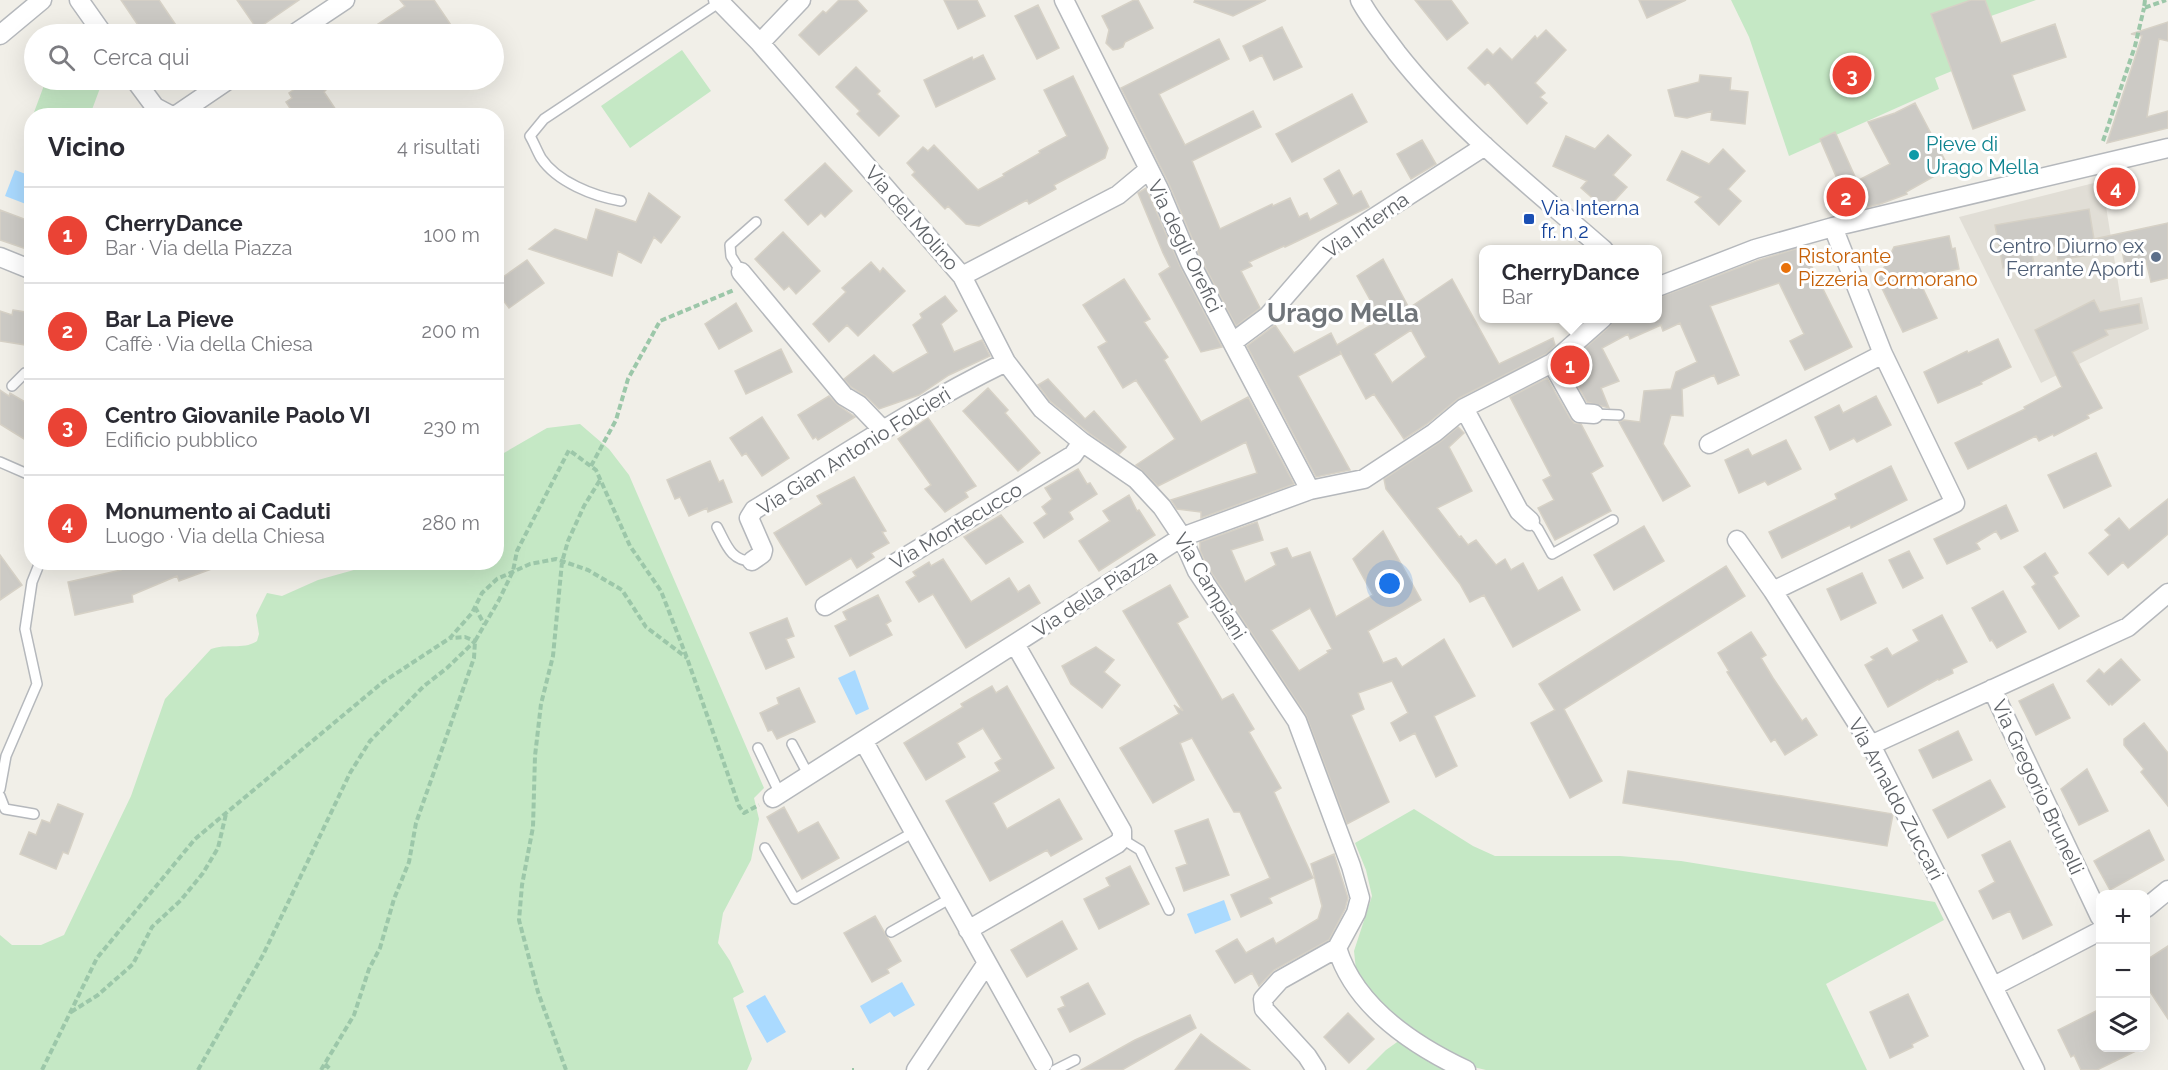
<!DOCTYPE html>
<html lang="it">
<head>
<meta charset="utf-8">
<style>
  body { margin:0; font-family:Raleway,sans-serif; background:#f7f7f7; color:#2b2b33 }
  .controls { position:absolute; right:18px; bottom:18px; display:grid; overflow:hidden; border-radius:12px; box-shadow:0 6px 24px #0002 }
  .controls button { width:54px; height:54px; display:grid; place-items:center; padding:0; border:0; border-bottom:2px solid #e1e1e2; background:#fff; color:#2b2b33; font:30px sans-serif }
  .you { position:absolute; left:1390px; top:584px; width:21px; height:21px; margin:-15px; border:4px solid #fff; border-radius:50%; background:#1a73e8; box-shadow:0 0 0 9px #1a73e833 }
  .badge { display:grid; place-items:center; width:39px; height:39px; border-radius:50%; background:#ea4335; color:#fff; font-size:20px; font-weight:700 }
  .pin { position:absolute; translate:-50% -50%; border:3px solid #fff; box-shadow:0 2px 6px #0006 }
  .popup { position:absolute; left:1479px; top:245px; width:183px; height:78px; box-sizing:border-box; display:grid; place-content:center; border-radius:12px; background:#fff; filter:drop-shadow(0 2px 4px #0005); font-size:20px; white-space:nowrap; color:#7c7c81 }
  .popup b { font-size:22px; color:#2b2b33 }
  .popup::after { content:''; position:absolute; left:50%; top:100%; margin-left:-12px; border:12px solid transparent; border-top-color:#fff }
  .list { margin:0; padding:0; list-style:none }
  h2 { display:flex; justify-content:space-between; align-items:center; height:78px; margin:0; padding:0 24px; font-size:26px }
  h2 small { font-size:20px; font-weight:400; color:#7c7c81 }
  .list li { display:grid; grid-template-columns:39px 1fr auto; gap:18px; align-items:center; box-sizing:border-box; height:96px; padding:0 24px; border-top:2px solid #e1e1e2 }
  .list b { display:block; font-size:22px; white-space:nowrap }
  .list p { margin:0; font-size:20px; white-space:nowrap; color:#7c7c81 }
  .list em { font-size:20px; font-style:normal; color:#7c7c81 }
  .icon { flex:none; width:33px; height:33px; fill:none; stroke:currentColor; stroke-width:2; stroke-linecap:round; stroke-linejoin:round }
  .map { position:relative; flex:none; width:2168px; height:1070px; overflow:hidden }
  .search { position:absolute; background:#fff; box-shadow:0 6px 24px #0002; left:24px; top:24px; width:480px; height:66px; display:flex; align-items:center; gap:15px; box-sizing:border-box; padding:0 21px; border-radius:33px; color:#7c7c81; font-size:22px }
  .panel { position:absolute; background:#fff; box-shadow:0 6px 24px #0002; left:24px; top:108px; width:480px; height:462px; border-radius:24px }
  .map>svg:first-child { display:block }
  .education { fill:#e1ded6 }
  .green { fill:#c5e8c5 }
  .water { fill:#aadaff }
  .building { fill:#cccac5; stroke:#d6d1c6; stroke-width:1.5; fill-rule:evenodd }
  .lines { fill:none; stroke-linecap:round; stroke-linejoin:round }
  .service-casing { stroke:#b5b8bc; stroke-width:12 }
  .minor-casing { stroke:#b5b8bc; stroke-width:21 }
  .path { stroke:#9cc7a9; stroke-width:4; stroke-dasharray:6 3; stroke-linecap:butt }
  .service { stroke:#fff; stroke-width:9 }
  .minor { stroke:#fff; stroke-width:18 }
  .culture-dot { fill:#0f9aa8; stroke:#fff; stroke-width:2 }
  .transit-dot { fill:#1a4fb4; stroke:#fff; stroke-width:2 }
  .service-dot { fill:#5c6f8a; stroke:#fff; stroke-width:2 }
  .food-dot { fill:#e8710a; stroke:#fff; stroke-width:2 }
  .labels { text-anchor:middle; stroke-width:6; stroke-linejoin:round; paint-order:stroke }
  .culture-label { font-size:20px; fill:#0d838f; stroke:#fff; text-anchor:start }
  .transit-label { font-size:20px; fill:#164399; stroke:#fff; text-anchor:start }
  .street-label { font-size:20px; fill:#5f6368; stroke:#fff }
  .service-label { font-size:20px; fill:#4e5e75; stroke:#fff; text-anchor:end }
  .food-label { font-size:20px; fill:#c56008; stroke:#fff; text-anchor:start }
  .district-label { font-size:26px; font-weight:bold; fill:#70757a; stroke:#fff }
</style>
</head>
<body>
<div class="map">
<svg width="2168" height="1070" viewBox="0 0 2168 1070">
  <rect width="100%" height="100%" fill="#f1efe8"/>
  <!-- education -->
  <path class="education" d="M2102,181L2121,301L2142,297L2149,329L2041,383L1959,217Z"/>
  <!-- green -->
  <path class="green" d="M1731,0H1971L1952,71L1935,78L1939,89L1789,156L1749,37Z
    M1985,0H2036L1991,16Z
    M682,50L711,91L630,148L601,106Z
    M46,80H103L90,115H33Z
    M580,424L609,449L629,475L764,788L754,798L759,819L751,860L723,913L718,943L730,961L744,992L733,998L752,1059L747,1070H0V935L12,945H41L64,935L131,796L165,699L211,649C226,643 244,650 257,641L259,634L256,615L267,593L282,596L318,580L361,568L370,563L496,562L497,457L547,428Z
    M1414,809L1473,846L1495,856H1620L1681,861L1935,902L1944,920L1826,984L1867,1070H1486L1469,1066L1425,1040L1371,997L1356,970L1354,951L1372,896L1366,870L1355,843Z
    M1400,1040L1445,1070H1366L1386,1050Z"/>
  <!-- water -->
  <path class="water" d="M15,170L31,176V206L5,196Z
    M855,670L869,709L856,715L838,678Z
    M1224,900L1231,920L1195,934L1187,914Z
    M902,982L915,1005L894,1017L890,1012L870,1024L860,1006Z
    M765,995L786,1032L767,1043L746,1006Z"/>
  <!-- building -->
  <path class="building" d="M121,0H159L182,34H144Z
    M237,0H299L257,29Z
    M400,0H434L451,25L438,34H363L405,6Z
    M839,0H857L867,11L819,55L799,35L823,11L826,13Z
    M944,0H977L985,16L958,29Z
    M1134,0H1138L1153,28L1125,42L1123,47L1118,49L1113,50L1106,43L1109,30L1102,16Z
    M1195,0H1266L1233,16L1194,2Z
    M1415,0H1451L1468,23L1447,40Z
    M1639,0H1686L1647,18Z
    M1971,0H1985L2001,43L2055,24L2066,57L2012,75L2025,110L1973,129L1931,14Z
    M1038,5L1059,48L1037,59L1015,16Z
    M2168,22V41L2159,39L2147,117L2168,111V128L2107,143L2142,36L2131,34Z
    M1282,27L1302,67L1274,80L1262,55L1250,61L1243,46Z
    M1546,30L1566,50L1535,83L1545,93L1540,97L1547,103L1527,124L1488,82L1485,85L1468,68L1487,49L1493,55L1500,48L1512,60L1535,36L1537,39Z
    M1219,39L1229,59L1159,94L1185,145L1253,111L1261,127L1192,161L1220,229L1272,204L1273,206L1290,198L1299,217L1307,213L1310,220L1338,204L1324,179L1339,170L1353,196L1361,191L1369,207L1285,247L1284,246L1249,262L1252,266L1241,271L1260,308L1236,326L1200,257L1169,184L1121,88Z
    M983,55L995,79L936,107L924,80L972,57L973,60Z
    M856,67L880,91L877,94L899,116L879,136L857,114L860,111L836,87Z
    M1700,75L1731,78L1730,90L1748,92L1745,124L1711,120L1712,111L1687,118L1675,116L1668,90L1699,82Z
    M1073,76L1108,148L1105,158L1054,185L1056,189L1029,204L1027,200L979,226L966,224L948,206L945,209L912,175L915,172L907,163L923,147L928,151L934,145L978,190L1004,176L1003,174L1040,153L1039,151L1067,136L1044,90Z
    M308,80H319L326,90L324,92L340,116H295L286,102L292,98L289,93Z
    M1352,94L1367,122L1292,162L1276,134Z
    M1915,103L1949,168L1906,192L1907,194L1880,204L1851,211L1820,139L1835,132L1857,181L1890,164L1868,122L1895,113Z
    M1608,135L1631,155L1613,175L1627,187L1606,210L1581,188L1587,181L1553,166L1566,136L1595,149Z
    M1422,140L1436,164L1411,179L1397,154Z
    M1723,149L1745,171L1728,189L1741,201L1719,225L1695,202L1701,197L1667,180L1682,151L1709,164Z
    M825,163L852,191L825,217L821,213L808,225L785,200Z
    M1146,188L1180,266L1222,347L1201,352L1159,274L1170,267L1163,253L1138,193Z
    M649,193L680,217L661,243L654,237L641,263L618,251L612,276L529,249L555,229L587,240L596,209L636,222Z
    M2089,209L2094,239L2168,223V278L2151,282L2146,261L2125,266L2122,250L2058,260L2056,247L2063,245L2031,250L2034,263L2003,268L1995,225Z
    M0,210L32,222V251L0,240Z
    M783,232L820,271L796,294L789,286L784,290L755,259Z
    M1949,236L1952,249L1955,248L1959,269L1918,278L1937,318L1903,332L1878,280L1894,247Z
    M1802,247L1852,347L1805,370L1790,341L1804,334L1779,283L1710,306L1739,375L1718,384L1714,375L1682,389L1683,416L1671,415L1663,444L1690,486L1663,501L1619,422L1624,420L1640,422L1644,391L1671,389L1676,372L1697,362L1680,323L1663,331L1661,325L1630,339L1628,334L1602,348L1619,381L1601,388L1609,408L1587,402L1566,365L1610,326L1614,319L1657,318V298L1759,260Z
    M1383,259L1409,308L1452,279L1499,364L1553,338L1555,345L1546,354L1459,398L1427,424L1404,439L1374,394L1366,399L1340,351L1341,354L1298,376L1350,470L1316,477L1247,346L1275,325L1294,353L1331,333L1337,345L1373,324L1371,320L1379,316L1357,276ZM1411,330L1426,357L1392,383L1374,354Z
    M527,260L544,283L509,308L496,291V282Z
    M871,262L880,272L883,268L905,291L858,336L847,325L829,342L813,324L846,292L842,288Z
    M1124,279L1150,319L1144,322L1168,357L1164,360L1201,422L1248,397L1294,484L1201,518V512L1177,509L1171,500L1257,473L1246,442L1158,486L1136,465L1175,439L1136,380L1123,388L1098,347L1107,342L1083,305Z
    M945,296L957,311L941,324L954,352L982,340L990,356L949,375L919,395L879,409L867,397L851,387L844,379L874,355L893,373L928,353L913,325L922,318L920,314Z
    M2094,300L2100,312L2139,304L2142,323L2105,330L2108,335L2072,352L2102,408L2087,415L2089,418L2054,436L2053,434L2039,441L2036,436L1968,469L1955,443L2025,409L2024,407L2062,387L2035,330Z
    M736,303L752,331L719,349L705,324Z
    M13,310L32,313V346L0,341V311L12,315Z
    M1998,339L2011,367L1981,382L1982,384L1938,403L1924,372L1967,351L1968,353Z
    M781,349L792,372L746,394L735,371Z
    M1547,378L1570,418L1574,423L1581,424L1603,466L1591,473L1611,511L1555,540L1538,508L1554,500L1543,480L1551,476L1510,397Z
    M1048,379L1085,419L1094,411L1126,447L1119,454L1089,433L1050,401L1038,385Z
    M988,388L1008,410L1005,413L1040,453L1018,471L963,411Z
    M0,390L9,396L10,393L32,406V444L0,424Z
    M829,396L838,405L855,417L818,440L816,437L813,439L798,415Z
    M1876,396L1891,425L1857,442L1854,438L1830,450L1815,417L1839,405L1843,413Z
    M762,417L789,458L762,476L746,453L742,456L730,438Z
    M928,418L976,486L965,492L968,497L945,512L925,489L931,485L898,439Z
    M1458,427L1464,433L1449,447L1472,491L1437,508L1459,537L1461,536L1468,545L1476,540L1496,565L1505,559L1511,570L1523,563L1538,591L1562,577L1580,610L1513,647L1484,595L1470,602L1460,584L1386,489L1384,479L1440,442Z
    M1786,440L1801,469L1768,485L1765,481L1739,493L1725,460L1748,449L1752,456Z
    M2096,453L2111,486L2064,508L2048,475Z
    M710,461L719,482L723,480L732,502L708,512L707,508L689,516L680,497L675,499L667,480Z
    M1891,466L1907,500L1851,528L1850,525L1782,558L1769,532L1837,499L1835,494Z
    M1078,469L1087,484L1090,483L1097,494L1069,512L1073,519L1044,538L1034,523L1047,514L1042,507L1052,499L1045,488Z
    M854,477L886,531L882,532L889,543L871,553L874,557L857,568L851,558L806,585L774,533L822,504L817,496Z
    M1129,495L1137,511L1139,510L1155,535L1099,571L1079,541L1110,521L1103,511Z
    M2168,499V534L2128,568L2123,562L2108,575L2089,553L2110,535L2105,530L2119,518L2129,530Z
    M2006,505L2018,531L2001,539L1996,531L1976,543L1980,549L1947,564L1934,539Z
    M1001,515L1023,542L986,564L964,537Z
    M1257,522L1263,540L1231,550L1245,582L1276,565L1271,553L1287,548L1292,558L1310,552L1336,617L1373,595L1353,559L1383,531L1421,600L1368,631L1383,663L1396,658L1402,667L1444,639L1475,696L1434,716L1457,766L1436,777L1415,733L1400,741L1391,723L1408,713L1392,681L1358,693L1364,709L1351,715L1389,802L1347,824L1306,715L1207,566L1200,550V542ZM1310,608L1332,649L1327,651L1328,653L1299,671L1271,630Z
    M1644,526L1664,561L1614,590L1594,555Z
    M1909,551L1923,578L1903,588L1889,560Z
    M2045,553L2058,573L2053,576L2079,616L2059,629L2032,587L2036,584L2024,567Z
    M0,555L22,585L0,600Z
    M943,559L971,602L1009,578L1018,592L1029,585L1040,603L966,648L933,594L919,602L906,582L916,576L913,572L929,562L931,566Z
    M118,562H225V564L179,581L177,576L132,595L133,602L75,615L68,582L121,570Z
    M1726,566L1745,596L1564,709L1602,781L1570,798L1531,723L1555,710L1539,684Z
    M1862,573L1876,603L1841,620L1827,589Z
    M1170,585L1188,617L1177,623L1222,700L1233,694L1254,729L1249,732L1281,788L1274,792L1313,878L1269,898L1272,903L1241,917L1231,895L1270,878L1240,812H1234L1192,738L1180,743L1194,780L1153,803L1120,748L1179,714L1174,705L1183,711L1123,611Z
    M2003,591L2026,632L1997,648L1992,640L1990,641L1972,608Z
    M878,595L891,621L886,624L892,635L850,656L835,626L847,620L843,612Z
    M1942,615L1967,662L1952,669L1953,673L1939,680L1938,679L1888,707L1865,665L1874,660L1871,657L1887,648L1892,656L1919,641L1913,630Z
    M787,618L794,636L786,639L794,657L766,669L750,633Z
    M1751,632L1766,655L1761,658L1773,678L1802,721L1806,718L1817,735L1785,755L1775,739L1771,742L1759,723L1727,672L1729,671L1718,653Z
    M1096,647L1114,660L1104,672L1120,685L1102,708L1071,684L1062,666Z
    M2121,659L2140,680L2112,705L2110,703L2109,705L2087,681L2099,669L2104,674Z
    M2053,684L2070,718L2036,735L2019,701Z
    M992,686L996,693L1007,686L1054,768L993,803L1007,829L1059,799L1082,839L1051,856L1047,850L990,881L946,801L1000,771L995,763L1002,759L983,728L957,743L965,757L926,780L904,743L963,707L961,704Z
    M799,688L815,722L777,739L772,730L768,731L760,713L779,704L777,698Z
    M2144,723L2168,753V806L2141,772L2144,769L2124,745V739Z
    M1958,731L1972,760L1933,778L1919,750Z
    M2087,769L2108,811L2079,825L2061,789Z
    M1628,771L1893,814L1887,846L1623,803Z
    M1990,780L2005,807L1948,838L1933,810Z
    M58,804L83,814L68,854L63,852L56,869L20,854L29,832L36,835L42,820L50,823Z
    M784,807L798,833L818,822L839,858L802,879L767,817Z
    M1208,819L1229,875L1184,891L1176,868L1187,864L1175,831Z
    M2149,830L2164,860L2110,890L2094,861Z
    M2010,841L2052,925L2023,939L2010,911L1993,919L1979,891L1995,882L1982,855Z
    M1334,854L1348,898L1345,909L1329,940L1274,970L1259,986L1252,973L1235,983L1216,951L1237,939L1246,953L1273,938L1276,944L1318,919L1322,906L1311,864Z
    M1130,866L1149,904L1099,929L1084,899L1110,886L1106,878Z
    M875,916L901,961L887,969L889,973L872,982L844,933Z
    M1062,921L1077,949L1027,977L1011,950Z
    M2168,946V1019L2145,984V961Z
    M1088,983L1105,1014L1070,1032L1058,1009L1065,1006L1061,997Z
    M1908,994L1928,1036L1912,1044L1913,1047L1890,1058L1870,1012Z
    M2100,1009V1047H2144L2097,1070H2081L2074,1055L2071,1057L2058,1030Z
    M1348,1013L1374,1039L1349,1063L1324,1037Z
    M1190,1015L1196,1028L1122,1070H1081L1135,1040Z
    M1201,1034L1211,1042L1250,1070H1175Z"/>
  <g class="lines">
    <!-- service casing -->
    <g class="service-casing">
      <path id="service" d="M621,201C593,196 557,182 541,158C537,151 534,143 530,136L544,119L720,2
        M741,272L731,256L730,245L756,222
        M12,386L25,373L32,372
        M1594,414L1619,415
        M0,462L32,476
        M1530,521L1538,529L1552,554L1613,520
        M717,527C726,543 730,561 752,561
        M792,744L809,776
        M758,748L780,794
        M0,789L6,756L37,684L25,629L32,582L40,562
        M0,796L5,809L34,814
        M1122,839L1140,850L1169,910
        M765,848L795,899L914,832
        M891,932L951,898
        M1055,1070L1075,1060"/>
    </g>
    <!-- minor casing -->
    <g class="minor-casing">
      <path id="minor" d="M79,0L103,34
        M718,0L760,43L962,276L1118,195L1148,170
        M1064,0L1159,189L1190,262L1310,490
        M1360,0C1370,19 1384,35 1397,53C1456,128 1532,187 1604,250
        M294,34L345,0
        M0,35L42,0
        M760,43L801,0
        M135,80L155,107L172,116
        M175,116L228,80
        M0,257L32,270
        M741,272L844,396L859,405L883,430
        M962,276L1006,362L1042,409L1082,442L1136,479L1162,507L1182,537L1197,571L1297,721L1351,866L1360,898L1356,913L1337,948L1280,980L1263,999L1264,1009L1307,1056L1316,1070
        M1657,287L1755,249L1833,227L2168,148
        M1233,342L1268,316L1327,248L1485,146
        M1552,363L1580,413L1594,414
        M1464,408L1519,511L1530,521
        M1709,444L1883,354
        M1737,540L1773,591L1871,745L2035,1070
        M752,561L762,554L763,550L749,518L754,510C837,459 918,405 1006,362
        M1773,591L1955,503L1883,354L1833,227
        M825,606L1073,455L1082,442
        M1992,689L2100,917
        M864,742L1043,1063
        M1871,745L2128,627L2168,593
        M773,798L1182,537L1310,490L1364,479L1434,433L1464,408L1552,363L1603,318
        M2146,908L2168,890
        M968,930L1117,844L1122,839V831L1015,644
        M1337,948C1355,1007 1413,1045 1466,1070
        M1994,986L2100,931
        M916,1070L987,963"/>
    </g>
    <!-- path -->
    <path class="path" d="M2145,0L2144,8L2166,0
      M2103,141L2135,46L2144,8
      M591,466L616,420L628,379L660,321L734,290
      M475,607L484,624
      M71,1012L98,995L133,964L152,927L181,900L203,873L218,848L226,814
      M325,1064L331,1070
      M42,1070L97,958L195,839L383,682L450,638L472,613L482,593L497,579L530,564L556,559L588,570L622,590L646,627L687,658
      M198,1070L263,955L350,773L370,741L424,686L447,668L475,641L465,637L450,638
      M321,1070L354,1015L369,969L380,948L394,899L409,862L416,823L474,658L475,641L499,600L513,571L517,551L569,450L596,470L630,546L661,591L687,658L739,806L744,813L759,805
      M566,1070L538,992L519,920L522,885L533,827L535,756L541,704L553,656L562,562L568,541L584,506L600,480
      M852,1070H854"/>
    <!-- service -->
    <use href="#service" class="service"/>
    <!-- minor -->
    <use href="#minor" class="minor"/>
  </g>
  <!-- markers -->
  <circle class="culture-dot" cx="1914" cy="155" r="6"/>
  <rect class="transit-dot" x="1523" y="213" width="12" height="12" rx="3"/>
  <circle class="service-dot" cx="2156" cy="257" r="6"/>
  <circle class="food-dot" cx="1786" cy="268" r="6"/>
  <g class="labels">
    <!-- culture labels -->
    <g class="culture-label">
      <text x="1926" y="151">Pieve di<tspan x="1926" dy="23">Urago Mella</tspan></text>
    </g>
    <!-- transit labels -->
    <g class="transit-label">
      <text x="1541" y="215">Via Interna<tspan x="1541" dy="23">fr. n 2</tspan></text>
    </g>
    <!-- street labels -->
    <g class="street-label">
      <text transform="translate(912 218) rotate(49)" y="7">Via del Molino</text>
      <text transform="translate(1366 225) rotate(-35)" y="7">Via Interna</text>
      <text transform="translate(1185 246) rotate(64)" y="7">Via degli Orefici</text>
      <text transform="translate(854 451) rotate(-32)" y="7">Via Gian Antonio Folcieri</text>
      <text transform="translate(956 526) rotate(-31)" y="7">Via Montecucco</text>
      <text transform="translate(1210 586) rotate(59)" y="7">Via Campiani</text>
      <text transform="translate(1095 593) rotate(-33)" y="7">Via della Piazza</text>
      <text transform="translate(2038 787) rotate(65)" y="7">Via Gregorio Brunelli</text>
      <text transform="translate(1896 799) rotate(62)" y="7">Via Arnaldo Zuccari</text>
    </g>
    <!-- service labels -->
    <g class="service-label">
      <text x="2144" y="253">Centro Diurno ex<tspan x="2144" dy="23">Ferrante Aporti</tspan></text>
    </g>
    <!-- food labels -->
    <g class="food-label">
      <text x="1798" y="263">Ristorante<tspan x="1798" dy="23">Pizzeria Cormorano</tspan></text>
    </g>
    <!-- district labels -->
    <g class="district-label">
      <text x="1343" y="322">Urago Mella</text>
    </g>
  </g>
</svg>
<div class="controls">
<button>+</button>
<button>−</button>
<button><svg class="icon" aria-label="layers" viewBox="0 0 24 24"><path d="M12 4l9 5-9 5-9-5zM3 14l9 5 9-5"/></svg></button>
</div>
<div class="you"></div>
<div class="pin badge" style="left:1570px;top:365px">1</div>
<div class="popup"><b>CherryDance</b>Bar</div>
<div class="pin badge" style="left:1846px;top:197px">2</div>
<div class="pin badge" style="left:1852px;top:75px">3</div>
<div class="pin badge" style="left:2116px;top:187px">4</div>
<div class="search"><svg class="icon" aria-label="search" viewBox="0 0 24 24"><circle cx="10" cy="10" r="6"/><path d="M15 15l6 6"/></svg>Cerca qui</div>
<section class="panel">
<h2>Vicino<small>4 risultati</small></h2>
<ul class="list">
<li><span class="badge">1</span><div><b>CherryDance</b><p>Bar · Via della Piazza</p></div><em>100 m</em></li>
<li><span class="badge">2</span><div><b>Bar La Pieve</b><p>Caffè · Via della Chiesa</p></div><em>200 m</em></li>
<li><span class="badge">3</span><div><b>Centro Giovanile Paolo VI</b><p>Edificio pubblico</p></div><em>230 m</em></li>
<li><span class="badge">4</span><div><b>Monumento ai Caduti</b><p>Luogo · Via della Chiesa</p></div><em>280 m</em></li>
</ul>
</section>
</div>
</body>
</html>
